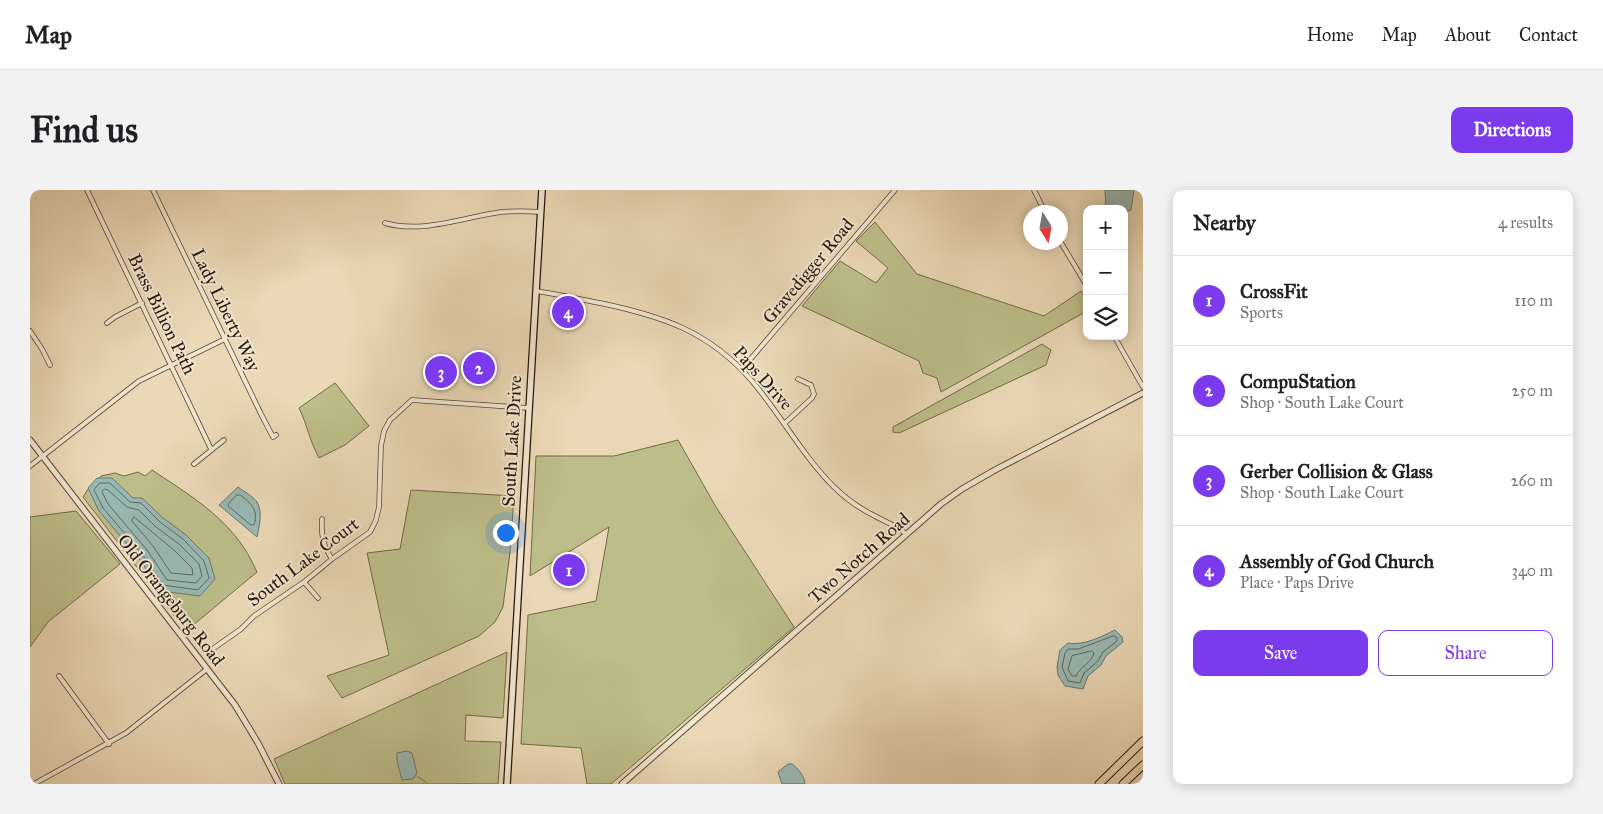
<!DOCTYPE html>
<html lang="en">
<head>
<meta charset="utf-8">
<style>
  body { margin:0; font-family:"IM FELL Great Primer",serif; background:#f2f2f2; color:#202124 }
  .controls { position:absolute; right:15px; top:15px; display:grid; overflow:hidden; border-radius:10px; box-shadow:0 2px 12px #0003 }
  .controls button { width:45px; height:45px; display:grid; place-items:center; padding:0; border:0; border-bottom:1px solid #e0e0e0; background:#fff; color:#202124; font:25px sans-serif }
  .compass { position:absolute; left:993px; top:15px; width:45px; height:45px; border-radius:50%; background:#fff; box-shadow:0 2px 12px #0003; rotate:169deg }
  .you { position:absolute; left:475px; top:342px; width:18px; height:18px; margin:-12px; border:4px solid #fff; border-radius:50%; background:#1a73e8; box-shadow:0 0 0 8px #1a73e833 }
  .badge { display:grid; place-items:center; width:32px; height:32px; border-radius:50%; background:#7c3aed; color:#fff; font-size:16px; font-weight:700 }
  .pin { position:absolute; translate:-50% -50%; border:2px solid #fff; box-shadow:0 1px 5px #0006 }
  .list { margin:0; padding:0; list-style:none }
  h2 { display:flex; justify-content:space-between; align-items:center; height:65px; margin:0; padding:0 20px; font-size:21px }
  h2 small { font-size:16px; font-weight:400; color:#757577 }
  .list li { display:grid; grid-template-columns:32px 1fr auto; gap:15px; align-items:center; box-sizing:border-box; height:90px; padding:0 20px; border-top:1px solid #e0e0e0 }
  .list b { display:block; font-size:19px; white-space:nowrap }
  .list p { margin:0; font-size:16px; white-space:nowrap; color:#757577 }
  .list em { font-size:16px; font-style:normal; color:#757577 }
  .actions { display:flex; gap:10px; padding:15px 20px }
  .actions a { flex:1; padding:11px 0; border:1px solid #7c3aed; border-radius:10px; text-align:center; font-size:18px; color:#7c3aed }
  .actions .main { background:#7c3aed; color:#fff }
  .icon { flex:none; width:28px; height:28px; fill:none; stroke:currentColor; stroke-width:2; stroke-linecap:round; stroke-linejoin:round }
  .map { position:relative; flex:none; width:1113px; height:594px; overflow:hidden; border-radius:10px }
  header { display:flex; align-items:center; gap:30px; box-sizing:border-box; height:70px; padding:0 25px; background:#fff; border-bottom:1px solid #e0e0e0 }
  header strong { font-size:24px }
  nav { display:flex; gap:28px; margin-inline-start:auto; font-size:18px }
  .intro { display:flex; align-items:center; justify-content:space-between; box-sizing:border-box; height:120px; padding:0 30px }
  h1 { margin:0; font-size:35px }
  .button { padding:12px 22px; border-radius:10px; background:#7c3aed; color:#fff; font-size:18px; font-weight:700 }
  main { display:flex; gap:30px; padding:0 30px }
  aside { flex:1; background:#fff; border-radius:10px; box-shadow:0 2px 12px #0003 }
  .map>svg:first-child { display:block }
  .green { fill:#bdbd89; stroke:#726949 }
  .water { fill:#99b9b4; stroke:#6b7770 }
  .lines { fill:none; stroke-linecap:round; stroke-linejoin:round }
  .shore { stroke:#60675e; stroke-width:1 }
  .stream { stroke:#6b7770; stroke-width:1 }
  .minor-casing { stroke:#574634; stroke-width:5.5 }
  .tertiary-casing { stroke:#574634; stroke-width:7 }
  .secondary-casing { stroke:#261509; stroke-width:8 }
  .motorway-casing { stroke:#261509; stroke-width:9 }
  .minor { stroke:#f1e6d0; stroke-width:4 }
  .tertiary { stroke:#f1e6d0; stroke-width:5 }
  .secondary { stroke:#f1e6d0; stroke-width:5.5 }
  .motorway { stroke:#ead8b6; stroke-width:7 }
  .labels { text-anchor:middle; stroke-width:4; stroke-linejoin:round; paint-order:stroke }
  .street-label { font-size:18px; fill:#261509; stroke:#f1e6d0 }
</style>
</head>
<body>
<header>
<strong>Map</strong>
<nav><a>Home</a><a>Map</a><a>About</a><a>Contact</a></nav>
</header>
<div class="intro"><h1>Find us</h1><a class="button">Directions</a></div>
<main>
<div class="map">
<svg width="1113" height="594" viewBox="0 0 1113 594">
  <rect width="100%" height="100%" fill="#ead8b6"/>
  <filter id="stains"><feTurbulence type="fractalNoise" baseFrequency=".004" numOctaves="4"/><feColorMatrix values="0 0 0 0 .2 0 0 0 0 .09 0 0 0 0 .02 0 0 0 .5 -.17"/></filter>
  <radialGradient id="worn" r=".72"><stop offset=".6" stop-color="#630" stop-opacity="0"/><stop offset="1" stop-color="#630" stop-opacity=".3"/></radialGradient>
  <!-- green -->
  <path class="green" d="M845,32L887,84L1014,126L1051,101L1057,109V121L911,202L907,188L893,183L889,171L772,116L810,71L846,93L858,78L826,51Z
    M1012,154L1021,160L1016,175L869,243L863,242V237Z
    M305,193L339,236L315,255L289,268C280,252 277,234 269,218Z
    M648,250L686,317L764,437L581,594H557L551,558L491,554L498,425L566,411L579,337L500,386L506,266H584Z
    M122,280C155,302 192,324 214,358C219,365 223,374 227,382L156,441L53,307L58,299L71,286L85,283L94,286L108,282L115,286Z
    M381,300L484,306L480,362L473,417L465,432L449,446L312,508L297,486L359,465L337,363L370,359Z
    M46,321L90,374L18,432L0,457V327Z
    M477,462L473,528L436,525L435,551L471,552L468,594H255L244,569Z"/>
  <!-- water -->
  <path class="water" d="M1075,0H1104L1101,20L1094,22V19H1076Z
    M67,288H82L103,308H112L133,328L156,345L179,368L185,389L170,406L131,401L108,367L69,321L58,298Z
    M208,297C213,301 223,306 227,312C233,322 229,337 227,347L189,315Z
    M1085,440L1092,447L1093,452L1076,466L1071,475L1058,486L1053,499L1035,496L1028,485L1027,477L1030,460L1038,453C1053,456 1071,447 1085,440Z
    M377,561L382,563L387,583L383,589L372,590L367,571V563Z
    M758,574H762C768,578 775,587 775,594H752L748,582Z"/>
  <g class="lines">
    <!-- shore -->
    <path class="shore" d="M70,293H80L100,312L111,313L130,332L153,349L174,371L179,388L168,400L133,395L112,364L73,318L64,300Z
      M75,299L78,300L97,317L109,320L126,337L149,354L169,374L172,386L166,393L137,390L117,360L78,314L72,302Z
      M207,305H210C221,313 229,320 224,335H221L198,316L199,313Z
      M104,327L144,360L162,378L163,385L141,383L123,356L102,331Z
      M1084,446L1087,448V451L1073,462L1068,471L1054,483L1050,493L1038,491L1032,477L1035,463L1038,459H1048Z
      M1062,461L1064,463C1062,472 1050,477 1046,486H1042L1038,479L1042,466Z"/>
    <!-- stream -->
    <path class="stream" d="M387,586L398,594
      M425,594H442"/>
    <!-- minor casing -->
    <g class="minor-casing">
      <path id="minor" d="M57,0L181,259
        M123,0L231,224L243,247L246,245
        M1004,0L1015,22
        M355,33C392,44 434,27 471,22C484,21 497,21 510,22
        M1030,51L1057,96
        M506,101C527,104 548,109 570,113C632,126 679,141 722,191C750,224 773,266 803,296C815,308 829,318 843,325C854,331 867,336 876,344
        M77,133L85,127L112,113
        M0,141L12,159L20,175
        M1084,146L1113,197
        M712,179L865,0
        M755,233L782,208L784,204L781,195L768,189
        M164,274L194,250
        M0,276L109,191L195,149
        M292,329C291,345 293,356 302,369
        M274,392L288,408
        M184,458L211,439L224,426L274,392L302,369L340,342L346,330L349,317L351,256L354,241L360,230L382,210L499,218
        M29,486L79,554
        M4,594L96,543L177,479"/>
    </g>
    <!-- tertiary casing -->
    <g class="tertiary-casing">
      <path id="tertiary" d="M0,250L205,515L228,553L249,594
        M592,594L911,314L932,299L965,280L1113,203"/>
    </g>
    <!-- secondary casing -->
    <g class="secondary-casing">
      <path id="secondary" d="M477,594L512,0"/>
    </g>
    <!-- motorway casing -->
    <g class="motorway-casing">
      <path id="motorway" d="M1069,594L1113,551
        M1093,594L1113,575"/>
    </g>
    <!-- minor -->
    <use href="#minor" class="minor"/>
    <!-- tertiary -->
    <use href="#tertiary" class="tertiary"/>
    <!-- secondary -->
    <use href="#secondary" class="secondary"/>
    <!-- motorway -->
    <use href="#motorway" class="motorway"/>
  </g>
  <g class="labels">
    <!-- street labels -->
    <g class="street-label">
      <text transform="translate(778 81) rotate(-50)" y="6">Gravedigger Road</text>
      <text transform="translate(196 120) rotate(64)" y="6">Lady Liberty Way</text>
      <text transform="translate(132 124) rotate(64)" y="6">Brass Billion Path</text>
      <text transform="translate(733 188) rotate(48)" y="6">Paps Drive</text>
      <text transform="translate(482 251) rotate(-87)" y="6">South Lake Drive</text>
      <text transform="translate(829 368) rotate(-41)" y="6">Two Notch Road</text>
      <text transform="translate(273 372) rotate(-37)" y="6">South Lake Court</text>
      <text transform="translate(141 410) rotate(52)" y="6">Old Orangeburg Road</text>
    </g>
  </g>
  <rect width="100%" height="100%" filter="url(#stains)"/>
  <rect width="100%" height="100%" fill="url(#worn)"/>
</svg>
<div class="controls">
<button>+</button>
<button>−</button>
<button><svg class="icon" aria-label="layers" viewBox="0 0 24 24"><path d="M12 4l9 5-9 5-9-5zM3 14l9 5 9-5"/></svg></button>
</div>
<svg class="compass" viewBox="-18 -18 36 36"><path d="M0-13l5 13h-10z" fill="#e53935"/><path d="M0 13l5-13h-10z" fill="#757577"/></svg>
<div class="you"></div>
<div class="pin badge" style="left:539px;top:380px">1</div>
<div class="pin badge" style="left:449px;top:178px">2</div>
<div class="pin badge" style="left:411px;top:182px">3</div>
<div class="pin badge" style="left:538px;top:122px">4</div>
</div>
<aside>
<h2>Nearby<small>4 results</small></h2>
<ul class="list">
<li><span class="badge">1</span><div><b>CrossFit</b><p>Sports</p></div><em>110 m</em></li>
<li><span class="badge">2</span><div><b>CompuStation</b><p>Shop · South Lake Court</p></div><em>250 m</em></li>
<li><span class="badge">3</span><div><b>Gerber Collision &amp; Glass</b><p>Shop · South Lake Court</p></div><em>260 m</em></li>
<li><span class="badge">4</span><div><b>Assembly of God Church</b><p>Place · Paps Drive</p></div><em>340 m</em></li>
</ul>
<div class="actions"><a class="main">Save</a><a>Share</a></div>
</aside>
</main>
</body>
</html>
